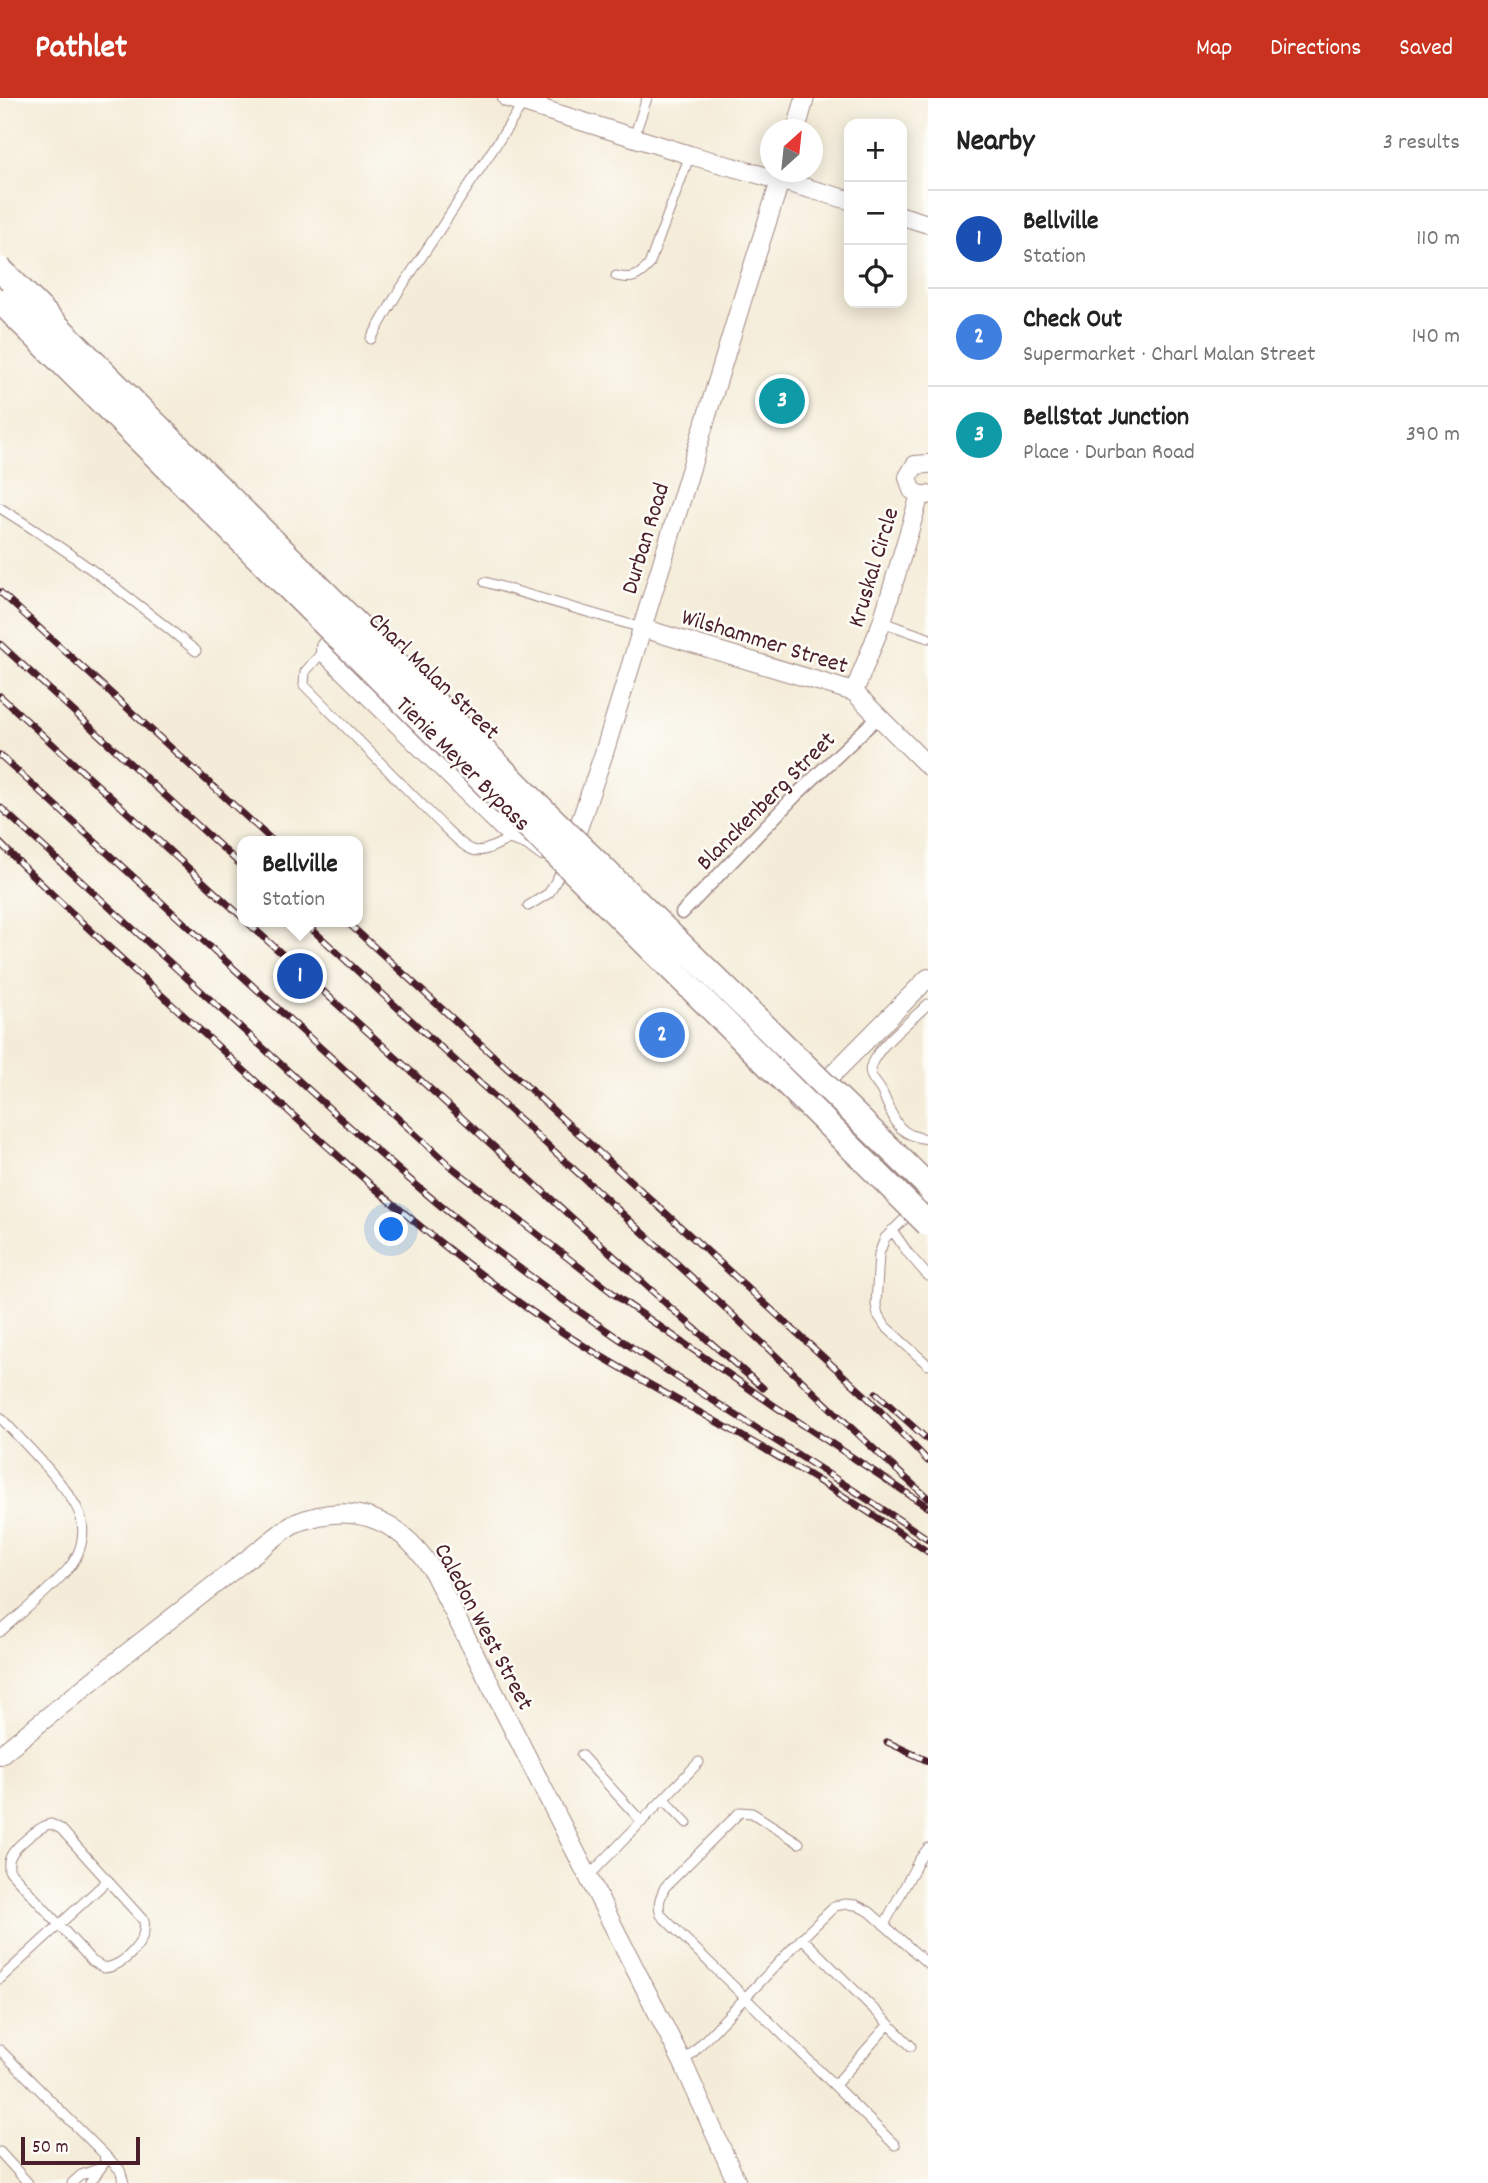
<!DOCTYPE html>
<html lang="en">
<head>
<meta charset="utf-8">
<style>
  body { margin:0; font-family:Dekko,sans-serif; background:#f6f6f6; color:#222 }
  .controls { position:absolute; right:21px; top:21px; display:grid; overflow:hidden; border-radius:14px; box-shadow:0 4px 18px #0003 }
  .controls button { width:63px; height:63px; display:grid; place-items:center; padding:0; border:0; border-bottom:2px solid #e0e0e0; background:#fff; color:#222; font:35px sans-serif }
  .compass { position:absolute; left:760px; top:21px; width:63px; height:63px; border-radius:50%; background:#fff; box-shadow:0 4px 18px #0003; rotate:27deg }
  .scale { position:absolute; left:21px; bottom:18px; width:119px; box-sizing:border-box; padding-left:7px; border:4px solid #4a1f2b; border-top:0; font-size:19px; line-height:24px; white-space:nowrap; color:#4a1f2b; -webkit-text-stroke:5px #fdfcf7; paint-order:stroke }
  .you { position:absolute; left:392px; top:1132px; width:24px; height:24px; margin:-18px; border:5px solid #fff; border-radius:50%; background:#1a73e8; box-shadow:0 0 0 10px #1a73e833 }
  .badge { display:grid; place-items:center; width:46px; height:46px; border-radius:50%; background:#c8321e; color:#fff; font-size:23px; font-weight:700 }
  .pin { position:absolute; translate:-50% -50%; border:4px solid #fff; box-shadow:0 2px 7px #0006 }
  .popup { position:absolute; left:237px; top:738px; width:126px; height:91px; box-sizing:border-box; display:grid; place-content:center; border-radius:14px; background:#fff; filter:drop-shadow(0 2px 5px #0005); font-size:23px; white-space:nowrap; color:#767676 }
  .popup b { font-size:26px; color:#222 }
  .popup::after { content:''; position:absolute; left:50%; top:100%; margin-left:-14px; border:14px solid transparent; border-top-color:#fff }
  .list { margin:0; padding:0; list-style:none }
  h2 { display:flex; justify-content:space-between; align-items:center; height:91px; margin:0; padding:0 28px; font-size:30px }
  h2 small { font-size:23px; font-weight:400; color:#767676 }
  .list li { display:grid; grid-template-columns:46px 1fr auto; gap:21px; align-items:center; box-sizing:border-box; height:98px; padding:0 28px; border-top:2px solid #e0e0e0 }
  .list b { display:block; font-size:26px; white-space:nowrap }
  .list p { margin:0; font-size:23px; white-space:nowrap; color:#767676 }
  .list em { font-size:23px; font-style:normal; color:#767676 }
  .icon { flex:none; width:38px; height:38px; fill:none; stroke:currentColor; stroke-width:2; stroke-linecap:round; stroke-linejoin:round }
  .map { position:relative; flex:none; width:928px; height:2085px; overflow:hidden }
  header { display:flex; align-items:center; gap:42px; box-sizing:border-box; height:98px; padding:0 35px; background:#c8321e; color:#fff }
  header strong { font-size:33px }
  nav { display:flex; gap:38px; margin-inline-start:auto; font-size:24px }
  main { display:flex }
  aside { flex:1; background:#fff }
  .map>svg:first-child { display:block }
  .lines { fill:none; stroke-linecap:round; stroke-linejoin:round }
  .service-casing { stroke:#9f8682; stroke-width:11 }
  .pedestrian-casing { stroke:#9f8682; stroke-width:15 }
  .minor-casing { stroke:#9f8682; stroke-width:20 }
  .service { stroke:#fff; stroke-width:9 }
  .pedestrian { stroke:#fff; stroke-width:12 }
  .minor { stroke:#fff; stroke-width:18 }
  .rail-casing { stroke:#4a1f2b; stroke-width:7 }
  .rail { stroke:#fdfcf7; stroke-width:4.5; stroke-dasharray:13; stroke-linecap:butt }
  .secondary-bridge-casing { stroke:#9f8682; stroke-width:27; stroke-linecap:butt }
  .secondary-bridge { stroke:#fff; stroke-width:24 }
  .labels { text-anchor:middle; stroke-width:5; stroke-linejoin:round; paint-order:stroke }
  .street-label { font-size:24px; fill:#4a1f2b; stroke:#fdfcf7 }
</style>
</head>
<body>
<header>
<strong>Pathlet</strong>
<nav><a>Map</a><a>Directions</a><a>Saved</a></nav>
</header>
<main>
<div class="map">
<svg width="928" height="2085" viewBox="0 0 928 2085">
  <rect width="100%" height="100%" fill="#fdfcf7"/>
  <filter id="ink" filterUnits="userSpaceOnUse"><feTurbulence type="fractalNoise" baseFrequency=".0143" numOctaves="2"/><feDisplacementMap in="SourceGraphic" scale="14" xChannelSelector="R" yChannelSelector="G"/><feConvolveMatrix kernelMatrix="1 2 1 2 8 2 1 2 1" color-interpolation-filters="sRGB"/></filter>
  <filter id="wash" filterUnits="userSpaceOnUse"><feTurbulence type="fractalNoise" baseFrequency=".00686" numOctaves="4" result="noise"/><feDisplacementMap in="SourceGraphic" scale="28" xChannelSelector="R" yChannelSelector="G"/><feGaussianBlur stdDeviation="1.57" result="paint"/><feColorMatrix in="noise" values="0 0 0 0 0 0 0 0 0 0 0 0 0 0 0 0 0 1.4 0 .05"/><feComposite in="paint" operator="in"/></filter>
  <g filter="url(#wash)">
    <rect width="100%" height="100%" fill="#f4ecd8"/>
  </g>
  <g filter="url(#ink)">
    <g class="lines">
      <!-- service casing -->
      <g class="service-casing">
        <path id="service" d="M634,39L647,0
          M616,178C632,182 638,179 649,167L690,57
          M371,241L397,196L523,6
          M0,410C69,452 134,502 196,553
          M485,484L642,530
          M882,524L928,540
          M324,552L305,574L304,587L444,729C476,760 474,758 513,739
          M528,808L549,795L563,770
          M928,906C911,923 882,944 872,965C866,978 877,984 882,994C894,1019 895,1038 928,1041
          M928,1098L885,1140L879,1156L876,1207L878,1217L886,1229L928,1267
          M892,1132L908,1155L928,1178
          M0,1319C21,1342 74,1393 81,1420C86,1438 80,1457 68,1471C48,1494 22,1514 0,1534
          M581,1657L642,1724
          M664,1701L687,1725
          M51,1726L61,1731L144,1823C148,1843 124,1868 104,1870L92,1863L9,1772C9,1767 8,1764 10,1760C13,1750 41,1727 51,1726Z
          M799,1745L752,1715L740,1714L665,1789C660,1799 657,1807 661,1817L895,2047
          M588,1779L699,1664
          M884,1827L919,1762L928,1750
          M802,1840L911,1948
          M0,1881L108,1782
          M0,1952L120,2072L124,2085
          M683,1965L802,1840L835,1808L846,1806L856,1807L870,1814L928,1866
          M835,1987L889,1926
          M0,2054L28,2085
          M72,2085L81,2077L98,2071
          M90,2085L105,2064L104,2056"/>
      </g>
      <!-- pedestrian casing -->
      <g class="pedestrian-casing">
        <path id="pedestrian" d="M682,815L796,697L878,619"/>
      </g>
      <!-- minor casing -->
      <g class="minor-casing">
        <path id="minor" d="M507,0L690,57L849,102
          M796,32L805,0
          M902,118L928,126
          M928,366L915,367L908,379L912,392L920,397H928
          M642,530L854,594L928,668
          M345,531L325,549V555L504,731L511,737L529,743L542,753
          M854,594L882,524L920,397
          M571,751L604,655L744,196L783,74
          M797,1003L801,1007L817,992L928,880
          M0,1657L132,1551L291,1427C348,1402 397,1418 431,1470L683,1965L737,2085"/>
      </g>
      <!-- service -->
      <use href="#service" class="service"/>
      <!-- pedestrian -->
      <use href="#pedestrian" class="pedestrian"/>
      <!-- minor -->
      <use href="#minor" class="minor"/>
      <!-- rail casing -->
      <g class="rail-casing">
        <path id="rail" d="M0,494L273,743
          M0,546L242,768
          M0,598L242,819
          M0,657L449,1067L623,1203L773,1307L928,1409
          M0,709C91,792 181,875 272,958C344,1024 416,1090 493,1150C631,1257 783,1344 928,1441
          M0,745C72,818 149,885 224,954C328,1050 432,1146 550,1226C608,1265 671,1298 733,1333C799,1370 865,1410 928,1454
          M247,824L671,1210L763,1290
          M304,824L722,1207C791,1271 857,1338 928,1400
          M347,824L867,1299L928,1363
          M876,1295L928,1342
          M887,1644L928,1663"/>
      </g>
      <!-- rail -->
      <use href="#rail" class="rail"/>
      <!-- secondary-bridge casing -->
      <g class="secondary-bridge-casing">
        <path id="secondary-bridge" d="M0,171L532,701L928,1088
          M0,203L928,1126"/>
      </g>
      <!-- secondary-bridge -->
      <use href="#secondary-bridge" class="secondary-bridge"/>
    </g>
  </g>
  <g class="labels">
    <!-- street labels -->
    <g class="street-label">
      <text transform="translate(644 440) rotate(-73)" y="8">Durban Road</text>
      <text transform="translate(872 469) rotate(-73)" y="8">Kruskal Circle</text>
      <text transform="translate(765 542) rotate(17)" y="8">Wilshammer Street</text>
      <text transform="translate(435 577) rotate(44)" y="8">Charl Malan Street</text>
      <text transform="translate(464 665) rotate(45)" y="8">Tienie Meyer Bypass</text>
      <text transform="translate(765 702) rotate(-45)" y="8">Blanckenberg Street</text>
      <text transform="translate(485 1528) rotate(62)" y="8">Caledon West Street</text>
    </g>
  </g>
</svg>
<div class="controls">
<button>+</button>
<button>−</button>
<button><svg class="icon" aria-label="locate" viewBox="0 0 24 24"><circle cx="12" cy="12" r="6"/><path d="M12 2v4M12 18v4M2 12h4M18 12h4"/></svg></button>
</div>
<svg class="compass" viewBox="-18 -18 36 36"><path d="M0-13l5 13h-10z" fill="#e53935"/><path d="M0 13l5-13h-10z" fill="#767676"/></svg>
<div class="scale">50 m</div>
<div class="you"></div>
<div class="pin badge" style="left:300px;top:878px;background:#1a4fb4">1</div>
<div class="popup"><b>Bellville</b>Station</div>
<div class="pin badge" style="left:662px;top:937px;background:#3f7fe0">2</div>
<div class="pin badge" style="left:782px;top:303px;background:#0f9aa8">3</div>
</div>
<aside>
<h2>Nearby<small>3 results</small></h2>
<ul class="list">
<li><span class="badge" style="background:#1a4fb4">1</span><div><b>Bellville</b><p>Station</p></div><em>110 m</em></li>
<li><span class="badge" style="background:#3f7fe0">2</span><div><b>Check Out</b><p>Supermarket · Charl Malan Street</p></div><em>140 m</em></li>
<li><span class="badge" style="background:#0f9aa8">3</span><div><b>BellStat Junction</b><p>Place · Durban Road</p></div><em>390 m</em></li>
</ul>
</aside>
</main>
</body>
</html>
